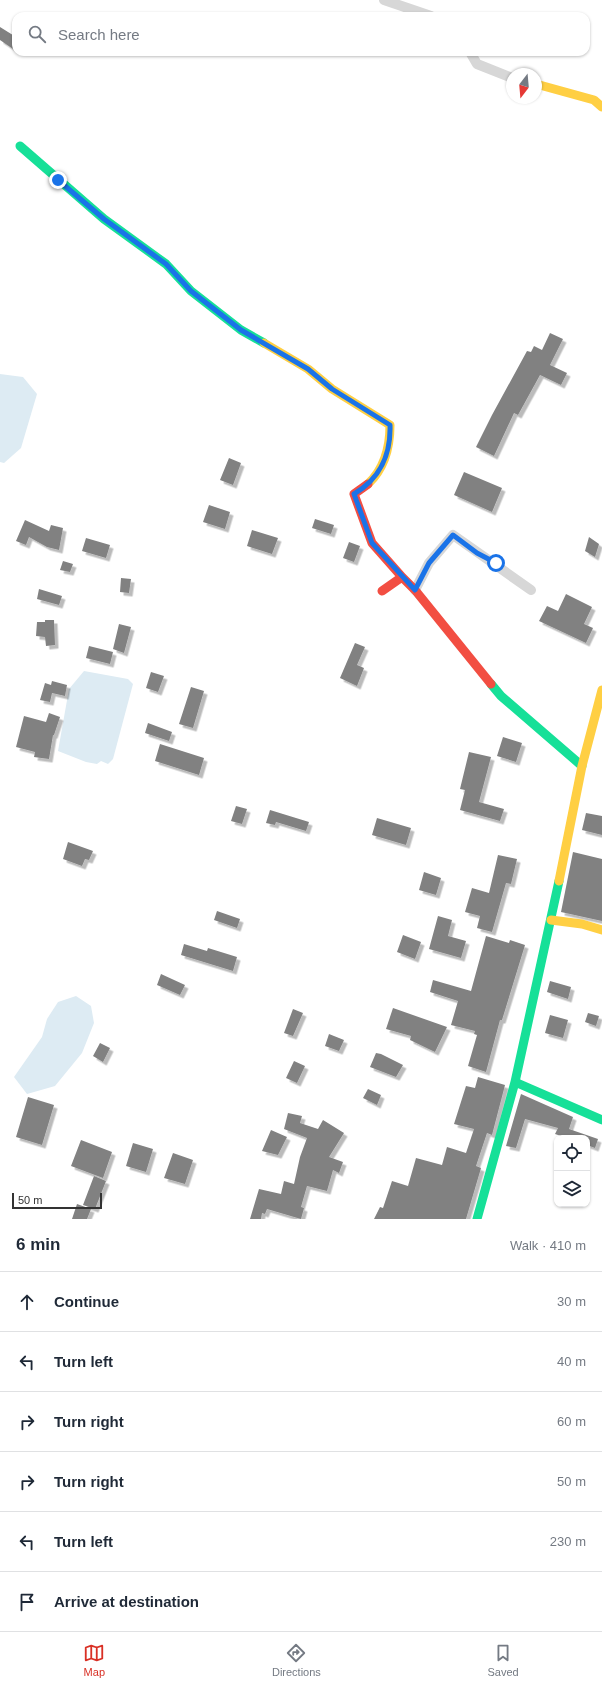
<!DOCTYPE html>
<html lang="en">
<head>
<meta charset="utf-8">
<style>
  body { margin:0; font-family:Helvetica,sans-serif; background:#f2f2f3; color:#1f2937 }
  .controls { position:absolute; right:12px; bottom:12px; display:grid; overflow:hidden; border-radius:8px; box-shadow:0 1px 3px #0004 }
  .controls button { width:36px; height:36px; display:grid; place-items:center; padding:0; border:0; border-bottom:1px solid #e0e1e3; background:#fff; color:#1f2937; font:20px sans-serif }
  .compass { position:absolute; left:506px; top:68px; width:36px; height:36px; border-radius:50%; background:#fff; box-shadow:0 1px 3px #0004; rotate:196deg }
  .scale { position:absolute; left:12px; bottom:10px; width:90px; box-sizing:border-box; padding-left:4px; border:2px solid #333; border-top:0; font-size:11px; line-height:14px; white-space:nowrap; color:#333; -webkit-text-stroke:3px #fff; paint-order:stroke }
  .stop { position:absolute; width:12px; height:12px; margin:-9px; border:3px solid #1a73e8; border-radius:50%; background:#fff }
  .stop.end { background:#1a73e8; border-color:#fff; box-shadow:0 1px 4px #0008 }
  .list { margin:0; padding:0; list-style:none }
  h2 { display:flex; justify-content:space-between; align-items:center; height:52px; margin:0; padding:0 16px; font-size:17px }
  h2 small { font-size:13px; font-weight:400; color:#747a83 }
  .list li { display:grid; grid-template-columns:26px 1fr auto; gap:12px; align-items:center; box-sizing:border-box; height:60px; padding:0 16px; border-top:1px solid #e0e1e3 }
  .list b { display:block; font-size:15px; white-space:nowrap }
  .list em { font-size:13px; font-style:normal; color:#747a83 }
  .icon { flex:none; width:22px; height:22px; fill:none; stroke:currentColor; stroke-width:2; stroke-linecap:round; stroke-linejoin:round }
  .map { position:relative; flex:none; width:602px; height:1219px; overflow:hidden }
  .search { position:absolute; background:#fff; box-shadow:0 1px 3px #0004; left:12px; right:12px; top:12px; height:44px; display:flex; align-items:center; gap:10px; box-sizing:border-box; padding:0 14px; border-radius:12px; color:#747a83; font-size:15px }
  .sheet { height:412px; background:#fff }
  nav { display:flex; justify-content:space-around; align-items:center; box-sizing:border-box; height:56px; border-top:1px solid #e0e1e3; background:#fff; font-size:11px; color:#747a83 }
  nav a { display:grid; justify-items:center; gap:2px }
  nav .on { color:#d93025 }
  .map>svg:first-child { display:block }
  .water { fill:#ddebf3 }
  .building { fill:#818181; filter:url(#shadow) }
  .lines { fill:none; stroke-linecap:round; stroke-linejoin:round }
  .street { stroke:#d7d7d7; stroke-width:10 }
  .fast { stroke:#16e098; stroke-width:9 }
  .slow { stroke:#ffcf43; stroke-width:9 }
  .jam { stroke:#f24e42; stroke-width:9 }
  .route { stroke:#1a73e8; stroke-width:5 }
</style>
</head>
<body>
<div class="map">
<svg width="602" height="1219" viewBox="0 0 602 1219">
  <defs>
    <filter id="shadow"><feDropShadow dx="3.5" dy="3.5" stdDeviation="0" flood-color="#0004"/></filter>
  </defs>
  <rect width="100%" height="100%" fill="#fff"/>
  <!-- water -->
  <path class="water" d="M0,374L23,377L37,394L21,448L4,463L0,462Z
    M84,671L128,679L133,684L113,759L108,764L101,761L97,764L86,762L58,751L69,689Z
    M76,996L91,1006L94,1023L82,1053L55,1086L27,1094L14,1077L42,1037L47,1019L58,1002Z"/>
  <!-- building -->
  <path class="building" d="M0,27L16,37V51L0,40Z
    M550,333L563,339L550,365L567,373L561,385L540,375L518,415L514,413L494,456L476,447L492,415L527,351L531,352L534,346L542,350Z
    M229,458L241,463L233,485L220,480Z
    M464,472L502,488L492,512L454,495Z
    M209,505L230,512L225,529L203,522Z
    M315,519L334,525L331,534L312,528Z
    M25,520L49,531L51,525L63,528L59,550L47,547L29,537L26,545L16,541Z
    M252,530L278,538L272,554L247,546Z
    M589,537L599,544L595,557L585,551Z
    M86,538L110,545L106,558L82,551Z
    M349,542L360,546L354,562L343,558Z
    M63,561L73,564L70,572L60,570Z
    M121,578L131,579L129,593L120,592Z
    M39,589L62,596L59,605L37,599Z
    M566,594L592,607L584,624L593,628L586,643L539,621L547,606L558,611Z
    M45,620H54L55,645L46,646L45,637L36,636L37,622H45Z
    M119,624L131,627L124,653L113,649Z
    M355,643L365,647L357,665L364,668L357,686L340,678Z
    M89,646L113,652L110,664L86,658Z
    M151,672L164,676L158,692L146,688Z
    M52,681L67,685L65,696L52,693L50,702L40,700L45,683L51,685Z
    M191,687L204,691L193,728L179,724Z
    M49,713L60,717L54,735H53L49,759L34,757L35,752L16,747L24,716L46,722Z
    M148,723L172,732L169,741L145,733Z
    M503,737L522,743L516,762L497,756Z
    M160,744L204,758L199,775L155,761Z
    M469,752L491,757L479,802L504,809L500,821L460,810L465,790L460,789Z
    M236,806L247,809L242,824L231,821Z
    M270,810L309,822L306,831L276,822L275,825L266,823Z
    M586,813L602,816V835L582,830Z
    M377,818L411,828L406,845L372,835Z
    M68,842L93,851L89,860L85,859L82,866L63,859Z
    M573,852L602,859V921L561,912Z
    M498,855L517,859L511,884L506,883L492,932L477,928L480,916L465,912L472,888L489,893Z
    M424,872L441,878L436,895L419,890Z
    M217,911L240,919L237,928L214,920Z
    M438,916L452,920L448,936L466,941L461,958L429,949Z
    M403,935L421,942L415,959L397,952Z
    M486,936L509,943L510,940L525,945L502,1020H500L486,1072L468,1066L477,1035L474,1034L475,1031L451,1025L458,1001L430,992L433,980L471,991Z
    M184,944L207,951L208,948L237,957L233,971L181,955Z
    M161,974L185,985L180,995L157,985Z
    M550,981L571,987L568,999L547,992Z
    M393,1008L447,1027L435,1052L410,1040L411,1036L386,1029Z
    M293,1009L303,1013L293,1036L284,1033Z
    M588,1013L599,1016L596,1026L585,1022Z
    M550,1015L568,1020L563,1038L545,1033Z
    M329,1034L344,1040L339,1051L325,1046Z
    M100,1043L110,1048L103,1062L93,1056Z
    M376,1053L381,1054L403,1065L396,1077L370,1067Z
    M294,1061L305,1066L297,1083L286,1078Z
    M478,1077L505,1085L492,1135L487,1133L476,1166L481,1168L466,1219H374L380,1207L383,1208L392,1181L408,1186L416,1158L442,1165L447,1147L466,1153L474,1129L454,1124L466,1086L475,1088Z
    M368,1089L381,1095L377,1105L363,1098Z
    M521,1094L573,1117L569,1129L598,1139L595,1148L587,1145V1138H567L555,1134L558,1128L525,1119L516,1148L506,1146Z
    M28,1097L54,1105L42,1145L16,1137Z
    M288,1113L302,1116L300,1123L318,1129L323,1120L344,1133L329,1157L343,1162L339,1173L333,1170L327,1191L307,1186L301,1207L304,1208L301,1219L267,1209L265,1214L262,1213L261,1219H250L259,1189L281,1194L284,1181L294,1184L300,1157L307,1138L284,1129Z
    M271,1130L287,1137L278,1155L262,1151Z
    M81,1140L112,1152L103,1178L71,1166Z
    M133,1143L153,1149L146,1172L126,1166Z
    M173,1153L193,1160L185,1184L164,1178Z
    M94,1176L106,1181L95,1209L83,1205Z
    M77,1204L91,1209L87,1219H72Z"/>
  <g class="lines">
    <!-- street -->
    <path class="street" d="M384,0L431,16
      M470,52L477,64L512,78
      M415,590L429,563L453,535L531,590"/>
    <!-- fast -->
    <path class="fast" d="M20,146L104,219L166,264L191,291L241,330L264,343
      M491,684L501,696L582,766
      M515,1082L559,881
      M477,1219L515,1082L602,1120"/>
    <!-- slow -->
    <path class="slow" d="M536,84L594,100L602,107
      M264,343L308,369L332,389L390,425C390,447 385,468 368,484
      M559,881L582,766L602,690
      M551,920L582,924L602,930"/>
    <!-- jam -->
    <path class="jam" d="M368,484L354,494L372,543L402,577
      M382,591L402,577L415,590L491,684"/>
  </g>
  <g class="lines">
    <!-- route -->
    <path class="route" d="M58,180L104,219L166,264L191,291L241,330L308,369L332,389L390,425C391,454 380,479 354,494L372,543L415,590L429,563L453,535L477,553L496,563"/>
  </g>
</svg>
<div class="controls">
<button><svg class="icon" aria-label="locate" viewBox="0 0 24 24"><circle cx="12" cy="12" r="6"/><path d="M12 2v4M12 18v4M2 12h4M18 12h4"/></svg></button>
<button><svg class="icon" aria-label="layers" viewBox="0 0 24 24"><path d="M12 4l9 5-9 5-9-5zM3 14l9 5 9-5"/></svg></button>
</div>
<svg class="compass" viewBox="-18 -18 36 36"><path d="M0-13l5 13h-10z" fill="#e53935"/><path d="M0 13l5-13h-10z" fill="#747a83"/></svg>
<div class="scale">50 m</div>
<div class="stop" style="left:496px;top:563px"></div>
<div class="stop end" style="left:58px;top:180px"></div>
<div class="search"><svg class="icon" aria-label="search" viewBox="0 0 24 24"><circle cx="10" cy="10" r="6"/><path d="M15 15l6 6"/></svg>Search here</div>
</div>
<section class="sheet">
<h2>6 min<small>Walk · 410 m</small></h2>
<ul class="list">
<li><svg class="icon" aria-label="ahead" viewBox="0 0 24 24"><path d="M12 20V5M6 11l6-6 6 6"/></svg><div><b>Continue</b></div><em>30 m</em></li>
<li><svg class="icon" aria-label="left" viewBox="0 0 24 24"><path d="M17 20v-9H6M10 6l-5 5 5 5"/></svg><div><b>Turn left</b></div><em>40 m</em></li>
<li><svg class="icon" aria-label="right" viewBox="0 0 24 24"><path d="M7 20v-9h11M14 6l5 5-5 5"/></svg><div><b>Turn right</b></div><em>60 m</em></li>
<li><svg class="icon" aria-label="right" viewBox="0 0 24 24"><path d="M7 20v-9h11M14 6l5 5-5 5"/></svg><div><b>Turn right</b></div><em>50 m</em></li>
<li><svg class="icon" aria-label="left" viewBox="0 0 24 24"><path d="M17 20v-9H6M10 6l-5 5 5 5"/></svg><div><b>Turn left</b></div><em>230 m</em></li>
<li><svg class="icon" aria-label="arrive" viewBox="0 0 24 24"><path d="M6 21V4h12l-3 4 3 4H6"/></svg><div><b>Arrive at destination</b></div></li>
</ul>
</section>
<nav>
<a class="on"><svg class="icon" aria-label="map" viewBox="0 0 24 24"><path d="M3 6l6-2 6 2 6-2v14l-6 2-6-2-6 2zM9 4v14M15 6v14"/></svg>Map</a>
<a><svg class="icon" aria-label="directions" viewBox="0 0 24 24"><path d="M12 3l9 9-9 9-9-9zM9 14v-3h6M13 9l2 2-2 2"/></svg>Directions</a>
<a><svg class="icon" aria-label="saved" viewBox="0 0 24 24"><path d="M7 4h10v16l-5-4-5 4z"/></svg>Saved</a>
</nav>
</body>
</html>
